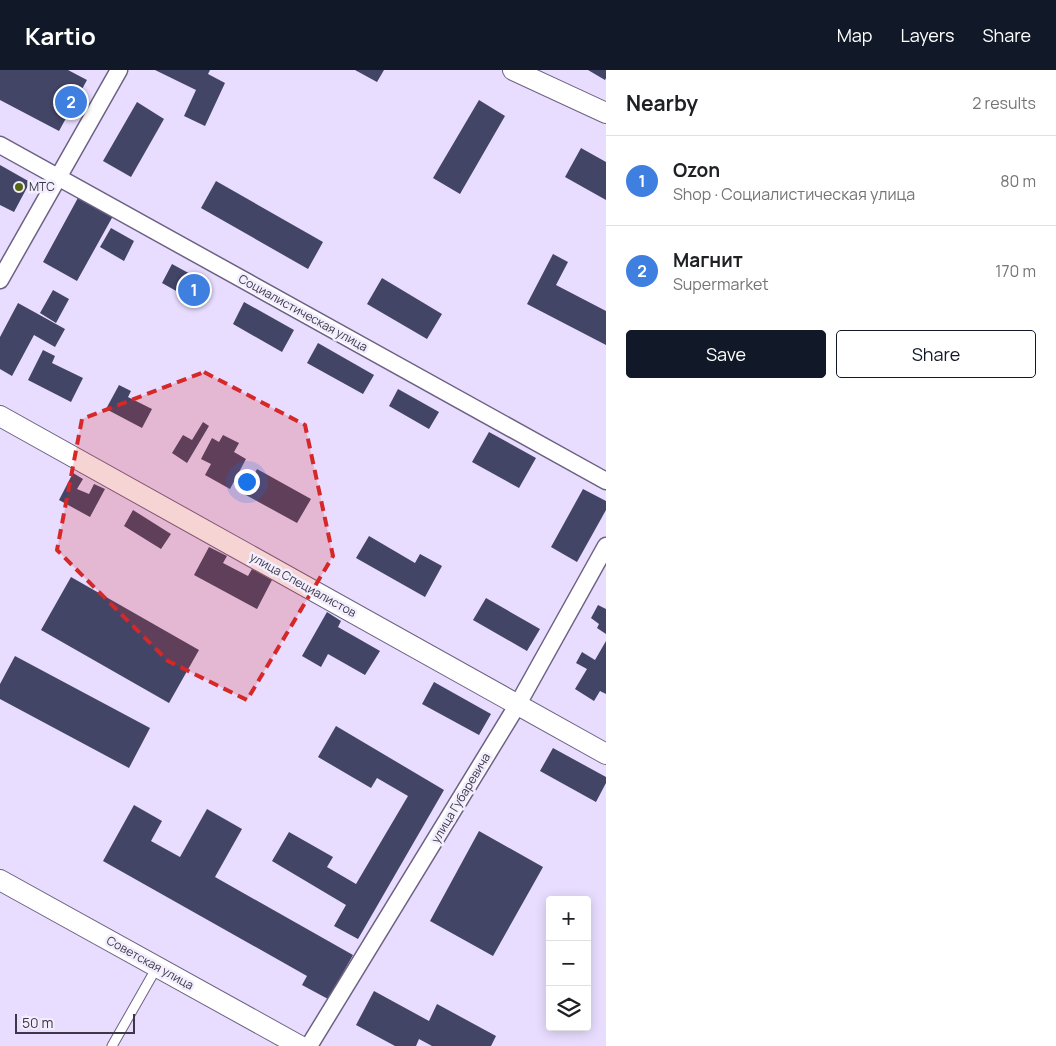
<!DOCTYPE html>
<html lang="en">
<head>
<meta charset="utf-8">
<style>
  body { margin:0; font-family:Manrope,sans-serif; background:#f2f2f2; color:#202124 }
  .controls { position:absolute; right:15px; bottom:15px; display:grid; overflow:hidden; border-radius:5px; box-shadow:0 2px 12px #0003 }
  .controls button { width:45px; height:45px; display:grid; place-items:center; padding:0; border:0; border-bottom:1px solid #e0e0e0; background:#fff; color:#202124; font:25px sans-serif }
  .scale { position:absolute; left:15px; bottom:12px; width:120px; box-sizing:border-box; padding-left:5px; border:2px solid #3d3747; border-top:0; font-size:14px; line-height:18px; white-space:nowrap; color:#3d3747; -webkit-text-stroke:4px #f3eefe; paint-order:stroke }
  .you { position:absolute; left:246px; top:411px; width:18px; height:18px; margin:-12px; border:4px solid #fff; border-radius:50%; background:#1a73e8; box-shadow:0 0 0 8px #1a73e833 }
  .badge { display:grid; place-items:center; width:32px; height:32px; border-radius:50%; background:#111827; color:#fff; font-size:16px; font-weight:700 }
  .pin { position:absolute; translate:-50% -50%; border:2px solid #fff; box-shadow:0 1px 5px #0006 }
  .list { margin:0; padding:0; list-style:none }
  h2 { display:flex; justify-content:space-between; align-items:center; height:65px; margin:0; padding:0 20px; font-size:21px }
  h2 small { font-size:16px; font-weight:400; color:#757577 }
  .list li { display:grid; grid-template-columns:32px 1fr auto; gap:15px; align-items:center; box-sizing:border-box; height:90px; padding:0 20px; border-top:1px solid #e0e0e0 }
  .list b { display:block; font-size:19px; white-space:nowrap }
  .list p { margin:0; font-size:16px; white-space:nowrap; color:#757577 }
  .list em { font-size:16px; font-style:normal; color:#757577 }
  .actions { display:flex; gap:10px; padding:15px 20px }
  .actions a { flex:1; padding:11px 0; border:1px solid #111827; border-radius:5px; text-align:center; font-size:18px; color:#111827 }
  .actions .main { background:#111827; color:#fff }
  .icon { flex:none; width:28px; height:28px; fill:none; stroke:currentColor; stroke-width:2; stroke-linecap:round; stroke-linejoin:round }
  .map { position:relative; flex:none; width:606px; height:976px; overflow:hidden }
  header { display:flex; align-items:center; gap:30px; box-sizing:border-box; height:70px; padding:0 25px; background:#111827; color:#fff }
  header strong { font-size:24px }
  nav { display:flex; gap:28px; margin-inline-start:auto; font-size:18px }
  main { display:flex }
  aside { flex:1; background:#fff }
  .map>svg:first-child { display:block }
  .building { fill:#424566 }
  .lines { fill:none; stroke-linecap:round; stroke-linejoin:round }
  .service-casing { stroke:#6d6184; stroke-width:11 }
  .minor-casing { stroke:#6d6184; stroke-width:19 }
  .tertiary-casing { stroke:#6d6184; stroke-width:22 }
  .service { stroke:#fff; stroke-width:9 }
  .minor { stroke:#fff; stroke-width:16 }
  .tertiary { stroke:#fff; stroke-width:20 }
  .marked { fill:#d62828; fill-opacity:0.2; stroke:#d62828; stroke-width:4; stroke-dasharray:10 6; stroke-linejoin:round }
  .poi-dot { fill:#576710; stroke:#f3eefe; stroke-width:2 }
  .labels { text-anchor:middle; stroke-width:5; stroke-linejoin:round; paint-order:stroke }
  .poi-label { font-size:12px; fill:#3d3747; stroke:#f3eefe; text-anchor:start }
  .street-label { font-size:12px; fill:#3d3747; stroke:#f3eefe }
</style>
</head>
<body>
<header>
<strong>Kartio</strong>
<nav><a>Map</a><a>Layers</a><a>Share</a></nav>
</header>
<main>
<div class="map">
<svg width="606" height="976" viewBox="0 0 606 976">
  <rect width="100%" height="100%" fill="#e8ddfe"/>
  <!-- building -->
  <path class="building" d="M0,0H68L87,10L59,61L0,30Z
    M155,0H210L208,4L225,13L205,56L184,46L196,20Z
    M355,0H384L377,12Z
    M588,0H606V8L605,10Z
    M479,30L505,46L460,124L433,108Z
    M137,32L164,49L131,107L103,91Z
    M581,78L606,92V130L565,107Z
    M0,95L30,112L14,142L0,135Z
    M216,111L323,172L308,199L201,138Z
    M79,126L113,146L77,211L43,192Z
    M111,158L134,171L124,191L100,177Z
    M553,184L568,192L556,215L606,241V275L527,234Z
    M172,194L205,212L194,231L162,213Z
    M382,208L442,244L427,269L367,234Z
    M53,220L69,229L56,253L40,243Z
    M244,232L294,260L282,282L233,254Z
    M18,233L65,259L55,277L34,265L12,306L0,299V267Z
    M318,273L374,305L363,324L307,293Z
    M43,280L55,286L52,293L83,308L71,332L28,310Z
    M119,315L131,321L128,327L152,339L142,358L106,339Z
    M398,319L439,342L429,359L389,336Z
    M203,352L209,356L187,393L172,383L183,365L192,370Z
    M489,362L536,388L519,418L472,392Z
    M223,365L239,373L234,382L246,389L230,419L205,405L211,394L201,389L212,368L219,372Z
    M257,399L311,429L297,453L244,424Z
    M73,403L83,409L77,419L89,424L94,414L105,419L90,447L59,430Z
    M583,419L606,431V440L577,492L551,477Z
    M133,440L171,464L161,479L124,456Z
    M369,466L415,493L420,484L442,496L425,527L356,488Z
    M209,477L227,486L223,493L248,506L252,499L272,510L257,539L194,505Z
    M71,507L199,580L169,633L41,560Z
    M486,528L540,559L527,581L473,550Z
    M598,535L606,539V564L597,558L599,554L591,548Z
    M327,542L341,551L338,557L380,581L365,605L328,584L321,597L302,586Z
    M606,571V624L600,621L594,631L575,619L587,599L576,593L582,582L595,590Z
    M15,586L150,658L129,698L0,629V614Z
    M434,612L491,644L479,665L422,634Z
    M336,656L444,720L358,869L334,856L346,835L272,791L289,762L333,787L327,797L356,814L408,726L377,708L371,718L318,687Z
    M553,678L606,707V713L596,732L540,701Z
    M134,735L162,751L151,771L180,787L207,739L242,759L215,807L353,885L328,929L302,915L307,906L103,791Z
    M479,761L543,797L493,886L430,851Z
    M374,921L429,951L437,934L496,966L491,976H432L419,969L416,976H395L356,955Z"/>
  <g class="lines">
    <!-- service casing -->
    <g class="service-casing">
      <path id="service" d="M112,976L157,897"/>
    </g>
    <!-- minor casing -->
    <g class="minor-casing">
      <path id="minor" d="M0,75L606,411
        M0,210L119,0
        M309,976L518,634L606,476"/>
    </g>
    <!-- tertiary casing -->
    <g class="tertiary-casing">
      <path id="tertiary" d="M513,0L606,43
        M0,346L606,684
        M0,810L300,976"/>
    </g>
    <!-- service -->
    <use href="#service" class="service"/>
    <!-- minor -->
    <use href="#minor" class="minor"/>
    <!-- tertiary -->
    <use href="#tertiary" class="tertiary"/>
  </g>
  <!-- marked area -->
  <path class="marked" d="M204,302L305,355L333,486L247,630L168,591L57,480L82,349Z"/>
  <!-- markers -->
  <circle class="poi-dot" cx="19" cy="117" r="5"/>
  <g class="labels">
    <!-- poi labels -->
    <g class="poi-label">
      <text x="29" y="121">МТС</text>
    </g>
    <!-- street labels -->
    <g class="street-label">
      <text transform="translate(303 243) rotate(29)" y="4">Социалистическая улица</text>
      <text transform="translate(303 515) rotate(29)" y="4">улица Специалистов</text>
      <text transform="translate(461 728) rotate(-59)" y="4">улица Губаревича</text>
      <text transform="translate(150 893) rotate(29)" y="4">Советская улица</text>
    </g>
  </g>
</svg>
<div class="controls">
<button>+</button>
<button>−</button>
<button><svg class="icon" aria-label="layers" viewBox="0 0 24 24"><path d="M12 4l9 5-9 5-9-5zM3 14l9 5 9-5"/></svg></button>
</div>
<div class="scale">50 m</div>
<div class="you"></div>
<div class="pin badge" style="left:194px;top:220px;background:#3f7fe0">1</div>
<div class="pin badge" style="left:71px;top:32px;background:#3f7fe0">2</div>
</div>
<aside>
<h2>Nearby<small>2 results</small></h2>
<ul class="list">
<li><span class="badge" style="background:#3f7fe0">1</span><div><b>Ozon</b><p>Shop · Социалистическая улица</p></div><em>80 m</em></li>
<li><span class="badge" style="background:#3f7fe0">2</span><div><b>Магнит</b><p>Supermarket</p></div><em>170 m</em></li>
</ul>
<div class="actions"><a class="main">Save</a><a>Share</a></div>
</aside>
</main>
</body>
</html>
